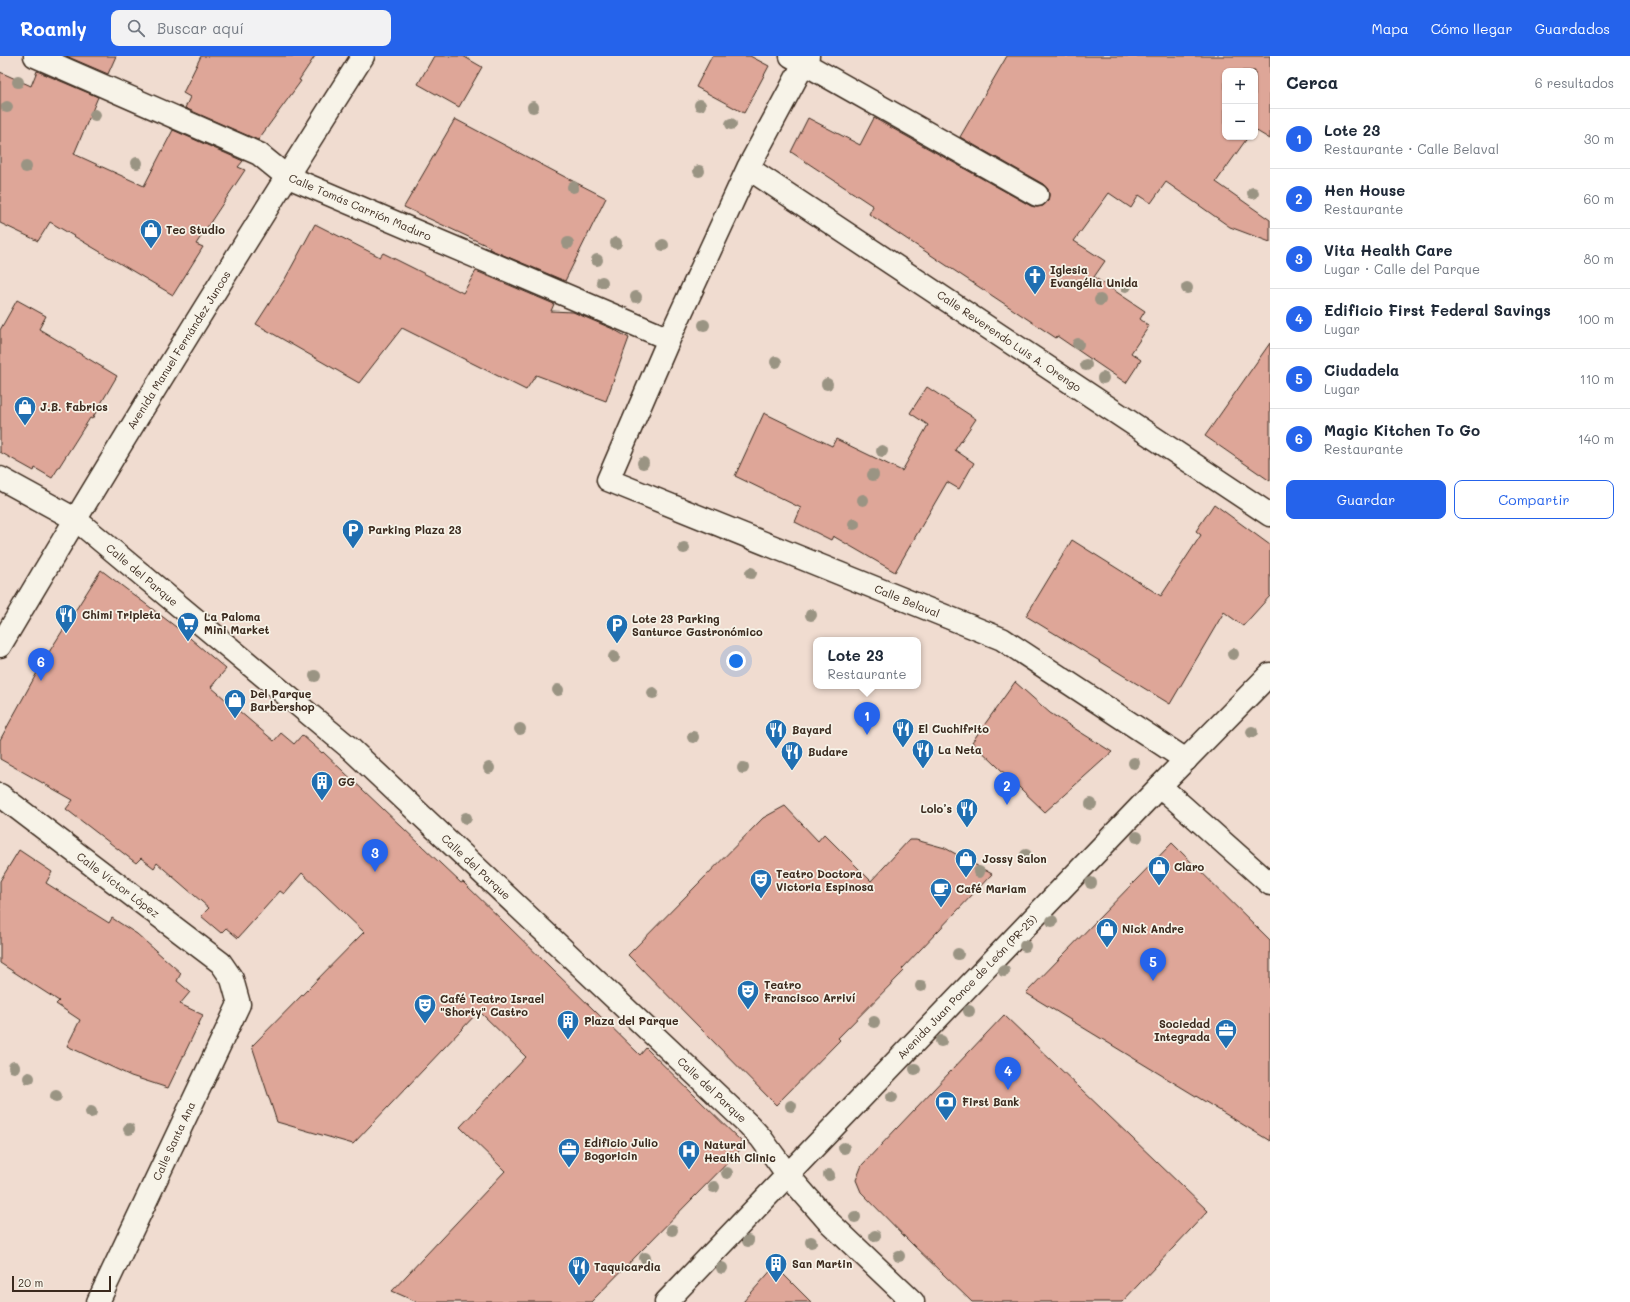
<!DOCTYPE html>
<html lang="es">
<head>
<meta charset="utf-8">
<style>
  body { margin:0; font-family:Mali,sans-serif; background:#f2f2f3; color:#1f2937 }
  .controls { position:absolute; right:12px; top:12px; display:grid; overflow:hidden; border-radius:8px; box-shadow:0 1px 3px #0004 }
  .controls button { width:36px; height:36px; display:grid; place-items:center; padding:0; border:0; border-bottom:1px solid #e0e1e3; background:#fff; color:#1f2937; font:20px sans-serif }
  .scale { position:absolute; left:12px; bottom:10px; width:99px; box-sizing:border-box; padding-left:4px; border:2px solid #3b2a1e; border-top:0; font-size:11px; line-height:14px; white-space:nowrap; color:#3b2a1e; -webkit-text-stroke:3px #f7f3e8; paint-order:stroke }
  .you { position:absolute; left:736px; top:605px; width:14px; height:14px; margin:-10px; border:3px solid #fff; border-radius:50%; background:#1a73e8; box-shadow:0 0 0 6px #1a73e833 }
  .badge { display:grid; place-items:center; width:26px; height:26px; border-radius:50%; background:#2563eb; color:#fff; font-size:13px; font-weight:700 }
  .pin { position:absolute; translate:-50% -33px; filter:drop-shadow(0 1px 2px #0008) }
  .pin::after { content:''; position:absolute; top:21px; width:14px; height:12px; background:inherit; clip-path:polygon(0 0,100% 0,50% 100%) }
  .popup { position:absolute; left:813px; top:581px; width:108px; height:52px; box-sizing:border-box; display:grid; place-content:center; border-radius:8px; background:#fff; filter:drop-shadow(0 1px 3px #0005); font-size:13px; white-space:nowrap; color:#747a83 }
  .popup b { font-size:15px; color:#1f2937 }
  .popup::after { content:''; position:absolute; left:50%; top:100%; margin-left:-8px; border:8px solid transparent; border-top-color:#fff }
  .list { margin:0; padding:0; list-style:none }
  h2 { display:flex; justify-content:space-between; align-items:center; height:52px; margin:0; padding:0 16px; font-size:17px }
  h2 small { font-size:13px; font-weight:400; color:#747a83 }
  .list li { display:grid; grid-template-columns:26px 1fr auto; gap:12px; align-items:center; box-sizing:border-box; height:60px; padding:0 16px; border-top:1px solid #e0e1e3 }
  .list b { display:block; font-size:15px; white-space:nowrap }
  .list p { margin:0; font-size:13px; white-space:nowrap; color:#747a83 }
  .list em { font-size:13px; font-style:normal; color:#747a83 }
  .actions { display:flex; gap:8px; padding:12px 16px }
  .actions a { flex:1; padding:9px 0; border:1px solid #2563eb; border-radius:8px; text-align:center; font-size:14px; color:#2563eb }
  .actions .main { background:#2563eb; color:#fff }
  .icon { flex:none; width:22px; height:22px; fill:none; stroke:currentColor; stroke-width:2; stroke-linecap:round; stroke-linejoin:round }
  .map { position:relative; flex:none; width:1270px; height:1246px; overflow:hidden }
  header { display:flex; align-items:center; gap:24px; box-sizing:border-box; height:56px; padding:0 20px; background:#2563eb; color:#fff }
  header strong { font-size:19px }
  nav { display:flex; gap:22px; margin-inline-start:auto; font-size:14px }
  .search { width:280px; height:36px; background:#f2f2f3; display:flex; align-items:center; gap:10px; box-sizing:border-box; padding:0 14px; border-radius:8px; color:#747a83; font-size:15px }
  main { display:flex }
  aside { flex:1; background:#fff }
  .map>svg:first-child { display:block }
  .building { fill:#dea698; stroke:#3b2a1e }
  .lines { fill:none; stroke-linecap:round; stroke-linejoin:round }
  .minor-casing { stroke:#3b2a1e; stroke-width:25 }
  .major-casing { stroke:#3b2a1e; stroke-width:25 }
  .minor { stroke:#f7f3e8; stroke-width:22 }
  .major { stroke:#f7f3e8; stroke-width:22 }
  .tree { fill:#9a9483 }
  .labels { text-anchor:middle; stroke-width:3.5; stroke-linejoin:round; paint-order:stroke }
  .street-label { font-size:11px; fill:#3b2a1e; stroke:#f7f3e8 }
  .poi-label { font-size:11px; font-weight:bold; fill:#3b2a1e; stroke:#f7f3e8; text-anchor:start }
</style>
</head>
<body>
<header>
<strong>Roamly</strong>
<div class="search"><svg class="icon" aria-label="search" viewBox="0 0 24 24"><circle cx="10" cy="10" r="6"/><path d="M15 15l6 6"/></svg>Buscar aquí</div>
<nav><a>Mapa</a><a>Cómo llegar</a><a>Guardados</a></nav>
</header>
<main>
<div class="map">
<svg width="1270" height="1246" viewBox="0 0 1270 1246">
  <rect width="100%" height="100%" fill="#f0dcd0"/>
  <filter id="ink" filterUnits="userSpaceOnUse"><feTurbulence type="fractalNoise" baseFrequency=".025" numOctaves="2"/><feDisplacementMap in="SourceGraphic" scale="8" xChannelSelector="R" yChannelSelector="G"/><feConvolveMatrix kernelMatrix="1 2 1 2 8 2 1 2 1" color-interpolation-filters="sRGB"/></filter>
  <g filter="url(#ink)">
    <!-- building -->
    <path class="building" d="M66,0H116L108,18Z
      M201,0H315L299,24L301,25L258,84L185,52L190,41L183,37Z
      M434,0H463L482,11L459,51L418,28Z
      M712,0H750L769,10L744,57L696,31Z
      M1007,0H1270V83L1255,74V15H1225V81H1248L1216,126L1270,164V186L1230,171L1166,126L1151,147L1139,139L1131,152L1109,137L1074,185L1105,205L1094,221L1145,255L1140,263L1149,270L1131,297L1141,304L1126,327L1057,280L1056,282L869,158L873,150L791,96L808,62L860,89L874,62L1031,150L1037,151L1043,150L1048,145L1049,139L1048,133L1043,128L960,81Z
      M37,15L98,41L74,98L144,130L173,74L243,105L238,111L245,114L196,188L203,191L173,239L50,166L38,185L0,167V16L31,30Z
      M455,63L565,121L606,142L565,225L489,193L490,191L404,151Z
      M315,168L380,201L383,197L463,237L476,215L554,248L551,255L573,256L613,273L629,282L606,345L536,319L526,334L402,272L359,327L256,268L285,223Z
      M17,244L46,260L39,273L117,320L92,363L90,362L52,422L35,412L34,415L0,396V274Z
      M1270,287V425L1205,380Z
      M927,331L976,363L955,394L974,407L959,433L947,426L895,516L833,480L831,484L795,466L801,452L735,420L764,357L832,390L836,383L902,415L928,369L910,357Z
      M1214,448L1270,489V540L1243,570L1224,556L1170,648L1026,560L1072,484L1161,540L1201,479L1196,475Z
      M101,514L184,577L226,613L211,631L274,685L281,677L294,688L302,679L322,697L323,696L461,827L463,826L640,999L646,992L745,1089L591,1246H417L392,1235L505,1115L460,1071L526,1001L479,955L353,1088L277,1066L252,990L364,876L302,817L284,838L280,835L238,882L226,872L221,877L201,860L209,852L157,807L154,812L141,802L136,807L66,753L73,744L0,703V684L44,604Z
      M1015,626L1050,657L1112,696L1045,756L972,686Z
      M785,750L818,785L824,778L871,825L909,784H916L945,792L992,818L902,913L904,915L838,982L840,984L776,1049L628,899L763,762Z
      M1172,787L1270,884V1085L1026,937Z
      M19,794L52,816L46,827L109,867L112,862L137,878L181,917L177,925L190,936L180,948L203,959L168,1032L131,1020L67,990L80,964L56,948L59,945L0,907V825Z
      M1004,959L1208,1155L1122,1246H972L912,1188L861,1136L856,1124L862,1109Z
      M775,1210L811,1246H743Z"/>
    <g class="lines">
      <!-- minor casing -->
      <g class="minor-casing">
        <path id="minor" d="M35,0L259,98L286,120L669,283
          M791,0L1037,139
          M808,0L748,112L669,283L608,424L1002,583L1186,704
          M748,112L1270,459
          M0,422L75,463L351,693L749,1069L761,1082L787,1118L828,1165L913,1246
          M1160,730L1270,828
          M0,739L221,907L232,923L239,948L98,1246"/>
      </g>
      <!-- major casing -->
      <g class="major-casing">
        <path id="major" d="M0,590C117,392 239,195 363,0
          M666,1246L1160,730L1270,618"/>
      </g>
      <!-- minor -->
      <use href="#minor" class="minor"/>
      <!-- major -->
      <use href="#major" class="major"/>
    </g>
    <!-- trees -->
    <g class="tree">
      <circle cx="18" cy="26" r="6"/>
      <circle cx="700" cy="49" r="6"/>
      <circle cx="7" cy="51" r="6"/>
      <circle cx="533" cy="51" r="6"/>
      <circle cx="95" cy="59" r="6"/>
      <circle cx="731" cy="68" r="6"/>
      <circle cx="137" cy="107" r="6"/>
      <circle cx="26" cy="111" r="6"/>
      <circle cx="699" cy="115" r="6"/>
      <circle cx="573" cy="131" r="6"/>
      <circle cx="1253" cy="137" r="6"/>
      <circle cx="568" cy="187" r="6"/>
      <circle cx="616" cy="187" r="6"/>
      <circle cx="663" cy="189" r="6"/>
      <circle cx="597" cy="204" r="6"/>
      <circle cx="602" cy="226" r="6"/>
      <circle cx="1126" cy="230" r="6"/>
      <circle cx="1187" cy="232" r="6"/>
      <circle cx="636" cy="241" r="6"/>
      <circle cx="1100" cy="244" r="6"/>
      <circle cx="704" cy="269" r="6"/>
      <circle cx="1078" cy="288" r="6"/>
      <circle cx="776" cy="306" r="6"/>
      <circle cx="1086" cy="309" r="6"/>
      <circle cx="1103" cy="322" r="6"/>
      <circle cx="827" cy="328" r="6"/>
      <circle cx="882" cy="395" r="6"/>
      <circle cx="643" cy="407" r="6"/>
      <circle cx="873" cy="419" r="6"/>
      <circle cx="863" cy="444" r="6"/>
      <circle cx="854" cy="468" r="6"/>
      <circle cx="684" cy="492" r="6"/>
      <circle cx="751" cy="517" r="6"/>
      <circle cx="811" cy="559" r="6"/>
      <circle cx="1233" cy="598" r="6"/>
      <circle cx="614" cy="601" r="6"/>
      <circle cx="315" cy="620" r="6"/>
      <circle cx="558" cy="634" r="6"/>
      <circle cx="653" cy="637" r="6"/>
      <circle cx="520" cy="673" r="6"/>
      <circle cx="1252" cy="676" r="6"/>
      <circle cx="693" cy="681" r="6"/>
      <circle cx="1134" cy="707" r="6"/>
      <circle cx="489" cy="712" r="6"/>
      <circle cx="743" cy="712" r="6"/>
      <circle cx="1091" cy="748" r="6"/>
      <circle cx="466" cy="762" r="6"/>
      <circle cx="1137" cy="781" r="6"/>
      <circle cx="1026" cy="799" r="6"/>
      <circle cx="979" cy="816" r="6"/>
      <circle cx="1091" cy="827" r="6"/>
      <circle cx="1052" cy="865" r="6"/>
      <circle cx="1025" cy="890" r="6"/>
      <circle cx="958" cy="898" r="6"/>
      <circle cx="1004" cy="915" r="6"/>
      <circle cx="921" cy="930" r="6"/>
      <circle cx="969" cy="955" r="6"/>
      <circle cx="874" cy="966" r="6"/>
      <circle cx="941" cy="985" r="6"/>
      <circle cx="14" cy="1011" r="6"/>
      <circle cx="915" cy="1013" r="6"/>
      <circle cx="29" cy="1022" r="6"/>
      <circle cx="56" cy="1040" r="6"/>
      <circle cx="892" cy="1041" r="6"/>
      <circle cx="791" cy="1050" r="6"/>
      <circle cx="91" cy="1056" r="6"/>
      <circle cx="129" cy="1073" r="6"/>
      <circle cx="844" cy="1092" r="6"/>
      <circle cx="727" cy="1117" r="6"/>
      <circle cx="829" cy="1119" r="6"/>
      <circle cx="714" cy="1131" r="6"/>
      <circle cx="855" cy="1161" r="6"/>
      <circle cx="672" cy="1174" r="6"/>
      <circle cx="875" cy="1180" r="6"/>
      <circle cx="748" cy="1185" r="6"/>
      <circle cx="811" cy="1186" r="6"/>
      <circle cx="899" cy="1200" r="6"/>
      <circle cx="645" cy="1202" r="6"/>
      <circle cx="722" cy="1212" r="6"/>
    </g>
  </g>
  <!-- icons -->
  <defs>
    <g id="shop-pin" transform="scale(1.15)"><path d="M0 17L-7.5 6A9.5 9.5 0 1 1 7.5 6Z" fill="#1f6fb2" stroke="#f7f3e8"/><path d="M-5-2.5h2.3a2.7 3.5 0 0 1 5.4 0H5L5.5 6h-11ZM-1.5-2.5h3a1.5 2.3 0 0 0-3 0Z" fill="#fff"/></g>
    <g id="church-pin" transform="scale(1.15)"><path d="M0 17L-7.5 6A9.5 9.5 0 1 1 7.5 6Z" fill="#1f6fb2" stroke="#f7f3e8"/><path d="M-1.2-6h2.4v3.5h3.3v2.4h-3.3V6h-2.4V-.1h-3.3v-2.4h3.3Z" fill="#fff"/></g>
    <g id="parking-pin" transform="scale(1.15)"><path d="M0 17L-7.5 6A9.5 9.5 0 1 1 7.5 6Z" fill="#1f6fb2" stroke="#f7f3e8"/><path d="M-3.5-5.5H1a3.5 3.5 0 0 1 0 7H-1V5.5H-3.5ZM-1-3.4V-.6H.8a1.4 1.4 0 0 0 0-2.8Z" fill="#fff"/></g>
    <g id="restaurant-pin" transform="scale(1.15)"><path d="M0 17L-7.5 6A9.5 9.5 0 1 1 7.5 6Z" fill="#1f6fb2" stroke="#f7f3e8"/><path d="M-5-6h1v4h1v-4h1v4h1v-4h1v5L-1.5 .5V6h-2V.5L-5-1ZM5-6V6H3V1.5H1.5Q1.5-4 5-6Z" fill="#fff"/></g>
    <g id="supermarket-pin" transform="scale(1.15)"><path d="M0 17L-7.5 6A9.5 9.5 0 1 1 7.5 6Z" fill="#1f6fb2" stroke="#f7f3e8"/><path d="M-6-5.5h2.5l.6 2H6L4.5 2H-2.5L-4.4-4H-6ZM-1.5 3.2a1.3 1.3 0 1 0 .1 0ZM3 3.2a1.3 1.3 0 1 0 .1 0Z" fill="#fff"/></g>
    <g id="building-pin" transform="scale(1.15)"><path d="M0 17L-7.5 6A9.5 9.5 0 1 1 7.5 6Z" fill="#1f6fb2" stroke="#f7f3e8"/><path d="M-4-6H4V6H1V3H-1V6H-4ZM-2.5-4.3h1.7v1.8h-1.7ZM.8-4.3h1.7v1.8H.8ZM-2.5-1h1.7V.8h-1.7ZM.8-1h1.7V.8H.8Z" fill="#fff"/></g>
    <g id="theatre-pin" transform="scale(1.15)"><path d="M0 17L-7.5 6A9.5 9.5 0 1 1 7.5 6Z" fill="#1f6fb2" stroke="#f7f3e8"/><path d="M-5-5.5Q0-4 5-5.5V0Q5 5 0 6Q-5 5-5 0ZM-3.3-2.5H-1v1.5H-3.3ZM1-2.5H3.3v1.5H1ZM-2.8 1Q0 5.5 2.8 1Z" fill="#fff"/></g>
    <g id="cafe-pin" transform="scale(1.15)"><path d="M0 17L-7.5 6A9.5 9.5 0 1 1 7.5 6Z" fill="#1f6fb2" stroke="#f7f3e8"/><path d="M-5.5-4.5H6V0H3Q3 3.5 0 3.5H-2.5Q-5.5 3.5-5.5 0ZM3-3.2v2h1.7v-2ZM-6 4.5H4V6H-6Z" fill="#fff"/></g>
    <g id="office-pin" transform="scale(1.15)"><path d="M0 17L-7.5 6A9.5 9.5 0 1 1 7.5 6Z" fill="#1f6fb2" stroke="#f7f3e8"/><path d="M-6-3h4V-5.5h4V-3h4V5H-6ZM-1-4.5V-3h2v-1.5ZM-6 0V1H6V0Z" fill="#fff"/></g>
    <g id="bank-pin" transform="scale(1.15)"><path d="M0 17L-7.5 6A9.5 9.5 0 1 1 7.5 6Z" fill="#1f6fb2" stroke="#f7f3e8"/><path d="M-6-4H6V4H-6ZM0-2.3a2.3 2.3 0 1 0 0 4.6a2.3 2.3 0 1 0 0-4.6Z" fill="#fff"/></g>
    <g id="hospital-pin" transform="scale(1.15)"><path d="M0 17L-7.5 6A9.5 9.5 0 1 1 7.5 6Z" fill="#1f6fb2" stroke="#f7f3e8"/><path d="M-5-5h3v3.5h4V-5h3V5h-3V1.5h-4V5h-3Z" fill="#fff"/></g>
  </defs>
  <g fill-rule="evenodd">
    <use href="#shop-pin" x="151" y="174"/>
    <use href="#church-pin" x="1035" y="220"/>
    <use href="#shop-pin" x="25" y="351"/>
    <use href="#parking-pin" x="353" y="474"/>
    <use href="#restaurant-pin" x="66" y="559"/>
    <use href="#supermarket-pin" x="188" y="567"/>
    <use href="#parking-pin" x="617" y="569"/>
    <use href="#shop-pin" x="235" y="644"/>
    <use href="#restaurant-pin" x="903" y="673"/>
    <use href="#restaurant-pin" x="776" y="674"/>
    <use href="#restaurant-pin" x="923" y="694"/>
    <use href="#restaurant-pin" x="792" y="696"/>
    <use href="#building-pin" x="322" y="726"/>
    <use href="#restaurant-pin" x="967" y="753"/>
    <use href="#shop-pin" x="966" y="803"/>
    <use href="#shop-pin" x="1159" y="811"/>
    <use href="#theatre-pin" x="761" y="824"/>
    <use href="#cafe-pin" x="941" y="833"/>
    <use href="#shop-pin" x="1107" y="873"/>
    <use href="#theatre-pin" x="748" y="935"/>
    <use href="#theatre-pin" x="425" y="949"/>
    <use href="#building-pin" x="568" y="965"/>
    <use href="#office-pin" x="1226" y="974"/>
    <use href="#bank-pin" x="946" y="1046"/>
    <use href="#office-pin" x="569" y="1093"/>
    <use href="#hospital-pin" x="689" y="1095"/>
    <use href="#building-pin" x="776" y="1208"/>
    <use href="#restaurant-pin" x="579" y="1211"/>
  </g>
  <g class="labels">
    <!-- street labels -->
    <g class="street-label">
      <text transform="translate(360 151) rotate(23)" y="4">Calle Tomás Carrión Maduro</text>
      <text transform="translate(1009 285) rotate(34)" y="4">Calle Reverendo Luis A. Orengo</text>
      <text transform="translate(179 294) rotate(-58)" y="4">Avenida Manuel Fernández Juncos</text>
      <text transform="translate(142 519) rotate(40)" y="4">Calle del Parque</text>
      <text transform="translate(907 545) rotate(22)" y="4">Calle Belaval</text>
      <text transform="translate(476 811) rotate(43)" y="4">Calle del Parque</text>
      <text transform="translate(118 829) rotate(37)" y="4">Calle Víctor López</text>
      <text transform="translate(967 931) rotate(-46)" y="4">Avenida Juan Ponce de León (PR-25)</text>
      <text transform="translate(712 1034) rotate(43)" y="4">Calle del Parque</text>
      <text transform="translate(174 1085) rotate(-65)" y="4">Calle Santa Ana</text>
    </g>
    <!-- poi labels -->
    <g class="poi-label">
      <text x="166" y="178">Tec Studio</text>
      <text x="1050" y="218">Iglesia<tspan x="1050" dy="13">Evangélia Unida</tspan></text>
      <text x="40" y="355">J.B. Fabrics</text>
      <text x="368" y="478">Parking Plaza 23</text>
      <text x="82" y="563">Chimi Tripleta</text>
      <text x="204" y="565">La Paloma<tspan x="204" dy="13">Mini Market</tspan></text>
      <text x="632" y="567">Lote 23 Parking<tspan x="632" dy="13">Santurce Gastronómico</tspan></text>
      <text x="250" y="642">Del Parque<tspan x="250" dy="13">Barbershop</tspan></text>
      <text x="918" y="677">El Cuchifrito</text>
      <text x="792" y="678">Bayard</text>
      <text x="938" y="698">La Neta</text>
      <text x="808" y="700">Budare</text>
      <text x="338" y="730">GG</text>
      <text x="952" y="757" text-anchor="end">Lolo’s</text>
      <text x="982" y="807">Jossy Salon</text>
      <text x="1174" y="815">Claro</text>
      <text x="776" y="822">Teatro Doctora<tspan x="776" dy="13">Victoria Espinosa</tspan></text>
      <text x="956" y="837">Café Mariam</text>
      <text x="1122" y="877">Nick Andre</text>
      <text x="764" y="933">Teatro<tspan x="764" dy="13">Francisco Arriví</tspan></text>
      <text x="440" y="947">Café Teatro Israel<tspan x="440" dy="13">"Shorty" Castro</tspan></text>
      <text x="584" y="969">Plaza del Parque</text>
      <text x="1210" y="972" text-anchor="end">Sociedad<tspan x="1210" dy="13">Integrada</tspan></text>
      <text x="962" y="1050">First Bank</text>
      <text x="584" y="1091">Edificio Julio<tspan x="584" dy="13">Bogoricin</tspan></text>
      <text x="704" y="1093">Natural<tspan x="704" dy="13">Health Clinic</tspan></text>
      <text x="792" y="1212">San Martin</text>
      <text x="594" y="1215">Taquicardia</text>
    </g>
  </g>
</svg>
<div class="controls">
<button>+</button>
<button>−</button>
</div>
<div class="scale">20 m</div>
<div class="you"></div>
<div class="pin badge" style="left:867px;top:679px">1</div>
<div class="popup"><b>Lote 23</b>Restaurante</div>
<div class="pin badge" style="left:1007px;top:749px">2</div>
<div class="pin badge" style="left:375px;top:816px">3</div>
<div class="pin badge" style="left:1008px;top:1034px">4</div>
<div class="pin badge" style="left:1153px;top:925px">5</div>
<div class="pin badge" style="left:41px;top:625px">6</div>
</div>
<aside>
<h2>Cerca<small>6 resultados</small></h2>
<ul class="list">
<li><span class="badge">1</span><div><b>Lote 23</b><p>Restaurante · Calle Belaval</p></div><em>30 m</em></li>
<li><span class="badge">2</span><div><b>Hen House</b><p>Restaurante</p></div><em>60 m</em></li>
<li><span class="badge">3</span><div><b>Vita Health Care</b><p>Lugar · Calle del Parque</p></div><em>80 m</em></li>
<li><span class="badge">4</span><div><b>Edificio First Federal Savings</b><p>Lugar</p></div><em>100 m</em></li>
<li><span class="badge">5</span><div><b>Ciudadela</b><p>Lugar</p></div><em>110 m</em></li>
<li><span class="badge">6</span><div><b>Magic Kitchen To Go</b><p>Restaurante</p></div><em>140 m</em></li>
</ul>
<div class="actions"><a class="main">Guardar</a><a>Compartir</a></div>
</aside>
</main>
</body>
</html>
